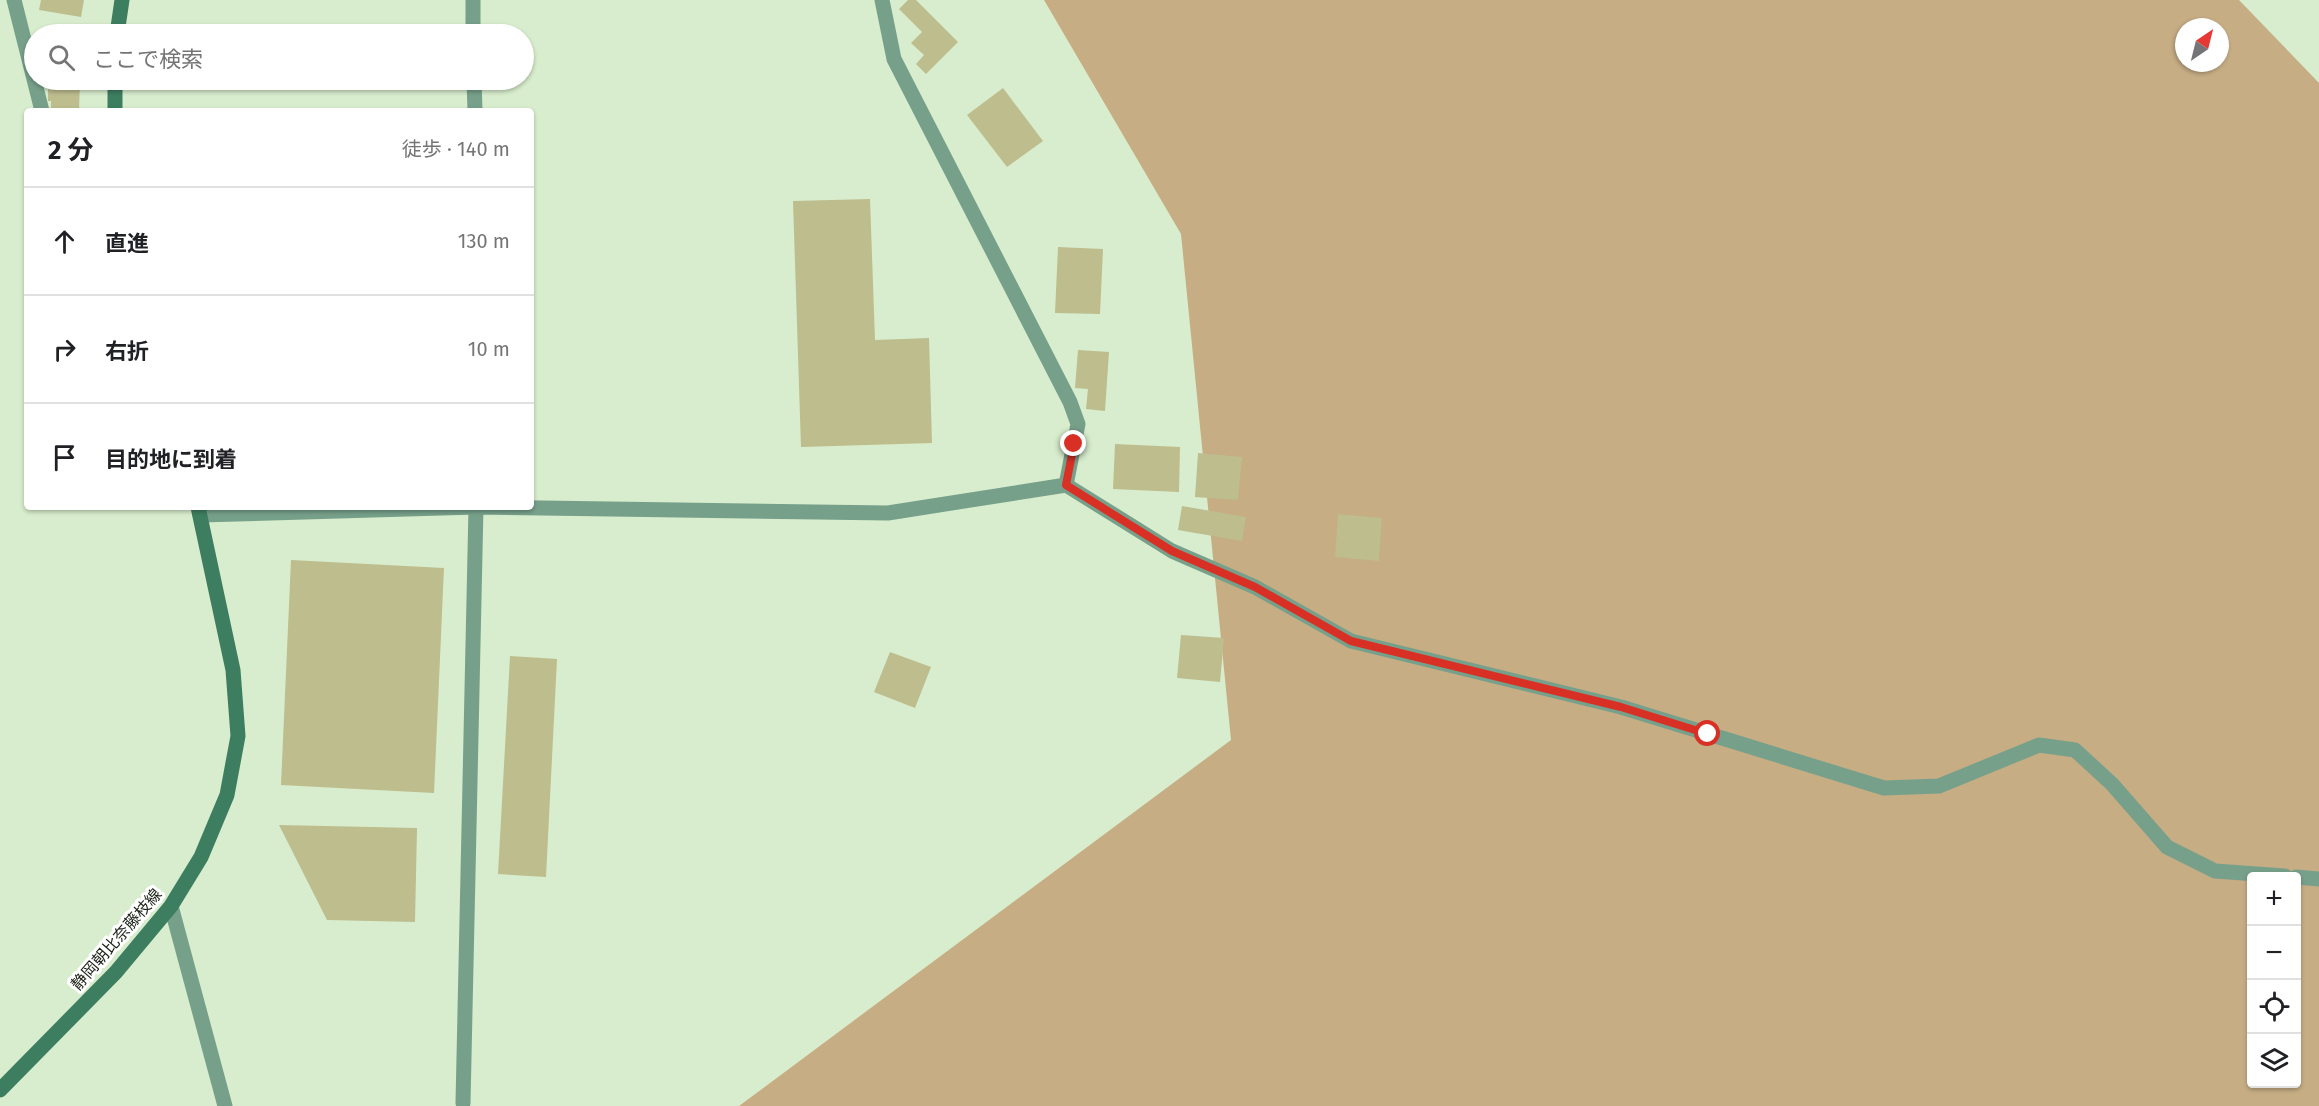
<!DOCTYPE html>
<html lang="ja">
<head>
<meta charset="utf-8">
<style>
  body { margin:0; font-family:"Fira Sans","Noto Sans JP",sans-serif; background:#f2f2f2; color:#202124 }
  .controls { position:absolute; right:18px; bottom:18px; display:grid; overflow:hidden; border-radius:6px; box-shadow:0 2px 4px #0004 }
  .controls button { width:54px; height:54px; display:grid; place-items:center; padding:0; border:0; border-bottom:2px solid #e0e0e0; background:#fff; color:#202124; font:30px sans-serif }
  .compass { position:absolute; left:2175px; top:18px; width:54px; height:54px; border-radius:50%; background:#fff; box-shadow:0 2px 4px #0004; rotate:35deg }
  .stop { position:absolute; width:18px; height:18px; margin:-14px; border:4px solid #d93025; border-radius:50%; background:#fff }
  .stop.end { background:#d93025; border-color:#fff; box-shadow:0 2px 6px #0008 }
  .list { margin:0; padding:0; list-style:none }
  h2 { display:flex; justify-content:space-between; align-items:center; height:78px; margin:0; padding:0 24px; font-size:26px }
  h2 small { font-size:20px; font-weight:400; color:#757577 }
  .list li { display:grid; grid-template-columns:39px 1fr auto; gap:18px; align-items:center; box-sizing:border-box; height:108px; padding:0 24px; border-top:2px solid #e0e0e0 }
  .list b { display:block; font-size:22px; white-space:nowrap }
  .list em { font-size:20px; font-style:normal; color:#757577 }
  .icon { flex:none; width:33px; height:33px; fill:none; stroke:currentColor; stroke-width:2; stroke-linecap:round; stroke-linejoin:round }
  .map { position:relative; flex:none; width:2319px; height:1106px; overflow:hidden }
  .search { position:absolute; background:#fff; box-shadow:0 2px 4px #0004; left:24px; top:24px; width:510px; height:66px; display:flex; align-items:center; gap:15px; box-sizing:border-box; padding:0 21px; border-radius:33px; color:#757577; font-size:22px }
  .panel { position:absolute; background:#fff; box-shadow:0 2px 4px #0004; left:24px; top:108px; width:510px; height:402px; border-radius:6px }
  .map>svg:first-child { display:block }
  .forest { fill:#c6ad84; fill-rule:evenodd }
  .building { fill:#bdbd8e }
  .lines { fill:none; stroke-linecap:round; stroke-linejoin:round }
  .minor { stroke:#77a08b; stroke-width:15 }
  .secondary { stroke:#3d7e60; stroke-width:15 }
  .route { stroke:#d93025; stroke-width:8 }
  .labels { text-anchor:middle; stroke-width:6; stroke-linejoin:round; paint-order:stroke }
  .street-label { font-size:16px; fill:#1b2216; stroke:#fff }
</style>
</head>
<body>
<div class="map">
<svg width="2319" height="1106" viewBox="0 0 2319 1106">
  <rect width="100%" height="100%" fill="#d8edcd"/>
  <!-- forest -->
  <path class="forest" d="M1044,0H2239L2319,83V1106H739L1231,740L1181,234ZM2184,27H2220V63H2184ZM2252,876H2296V1084H2252Z"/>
  <!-- building -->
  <path class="building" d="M41,0H84L81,17L39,10Z
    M908,0H916L958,42L926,74L916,64L924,55L911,43L922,32L899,9Z
    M48,80H80L79,111H51V101H48Z
    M1003,88L1043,141L1007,167L967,115Z
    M870,199L875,340L929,338L932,443L801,447L793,201Z
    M1058,247L1103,249L1100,314L1055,313Z
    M1078,350L1109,352L1105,411L1086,409L1088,389L1075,388Z
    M1115,444L1180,447L1179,492L1113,489Z
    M1198,453L1242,457L1238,500L1195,497Z
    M1182,506L1246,517L1242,541L1178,530Z
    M1338,514L1382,518L1379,561L1335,557Z
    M291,560L444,568L434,793L281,785Z
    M1181,635L1224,638L1220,682L1177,678Z
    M890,652L931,667L915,708L874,692Z
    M510,656L557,659L546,877L498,874Z
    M279,825L417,828L415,922L327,920Z"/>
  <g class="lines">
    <!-- minor -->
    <path class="minor" d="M14,0L42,111
      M473,0V34
      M882,0L894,59L1070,402L1078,424L1066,485
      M474,80L475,111
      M200,515L476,507L888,513L1066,485L1172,551L1255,587L1351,641L1621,707L1884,788L1939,786L2039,745L2075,750L2112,784L2167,847L2215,871L2285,876
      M2296,877L2319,879
      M171,906L225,1106
      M463,1103L476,507"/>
    <!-- secondary -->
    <path class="secondary" d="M117,34L122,0
      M115,111V80
      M0,1090L116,972L171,906L201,857L227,795L238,736L233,670L198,507"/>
  </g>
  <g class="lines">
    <!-- route -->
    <path class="route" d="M1074,444L1066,485L1172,551L1255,587L1351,641L1621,707L1708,734"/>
  </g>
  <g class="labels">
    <!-- street labels -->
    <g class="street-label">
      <text transform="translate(116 939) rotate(-49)" y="6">静岡朝比奈藤枝線</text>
    </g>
  </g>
</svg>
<div class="controls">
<button>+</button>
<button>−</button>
<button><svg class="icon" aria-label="locate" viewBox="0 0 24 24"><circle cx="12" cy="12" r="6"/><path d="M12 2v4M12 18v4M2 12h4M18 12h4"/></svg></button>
<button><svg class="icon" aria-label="layers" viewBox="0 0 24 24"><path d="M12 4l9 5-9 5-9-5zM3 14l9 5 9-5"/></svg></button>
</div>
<svg class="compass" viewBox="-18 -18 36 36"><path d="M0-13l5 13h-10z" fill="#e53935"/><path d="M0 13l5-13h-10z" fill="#757577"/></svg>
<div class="stop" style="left:1708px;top:734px"></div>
<div class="stop end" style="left:1074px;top:444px"></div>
<div class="search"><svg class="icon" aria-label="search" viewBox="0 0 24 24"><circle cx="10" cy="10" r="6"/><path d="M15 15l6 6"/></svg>ここで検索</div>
<section class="panel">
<h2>2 分<small>徒歩 · 140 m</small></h2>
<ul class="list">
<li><svg class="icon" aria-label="ahead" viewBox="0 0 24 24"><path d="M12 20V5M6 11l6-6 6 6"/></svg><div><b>直進</b></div><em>130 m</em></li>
<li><svg class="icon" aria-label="right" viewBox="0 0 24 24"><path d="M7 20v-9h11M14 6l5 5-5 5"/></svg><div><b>右折</b></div><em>10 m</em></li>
<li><svg class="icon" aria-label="arrive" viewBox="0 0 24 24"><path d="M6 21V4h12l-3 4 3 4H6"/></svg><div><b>目的地に到着</b></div></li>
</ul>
</section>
</div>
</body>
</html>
